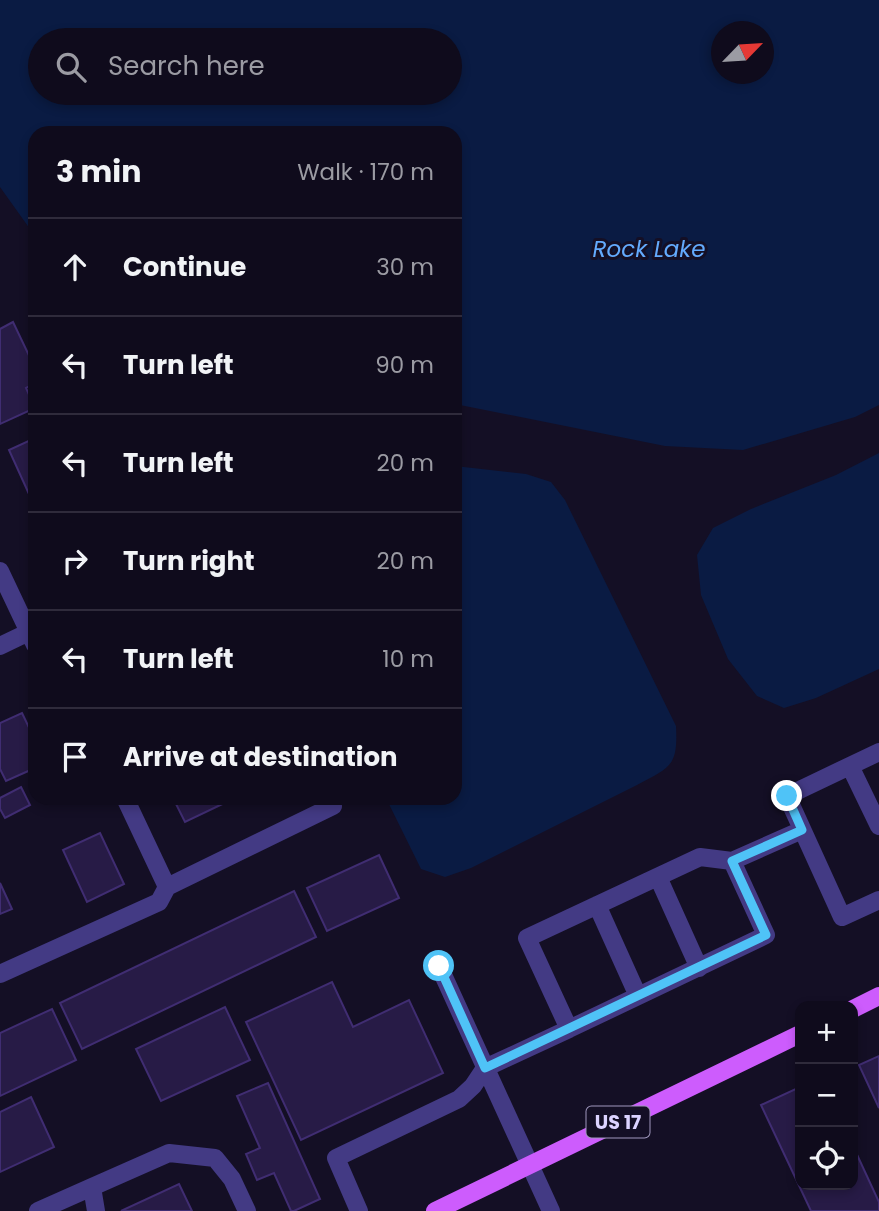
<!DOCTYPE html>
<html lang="en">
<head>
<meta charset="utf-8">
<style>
  body { margin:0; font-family:Poppins,sans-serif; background:#1d1929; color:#f1f3f6 }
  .controls { position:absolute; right:21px; bottom:21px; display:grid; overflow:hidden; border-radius:14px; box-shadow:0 4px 10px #0003 }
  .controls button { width:63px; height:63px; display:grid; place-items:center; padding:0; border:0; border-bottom:2px solid #2f2b3b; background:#0f0b1c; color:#f1f3f6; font:35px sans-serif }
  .compass { position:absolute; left:711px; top:21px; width:63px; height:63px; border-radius:50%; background:#0f0b1c; box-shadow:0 4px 10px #0003; rotate:65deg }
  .stop { position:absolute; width:21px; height:21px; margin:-16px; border:5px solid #4fc3f7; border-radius:50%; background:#fff }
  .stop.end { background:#4fc3f7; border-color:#fff; box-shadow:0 2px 7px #0008 }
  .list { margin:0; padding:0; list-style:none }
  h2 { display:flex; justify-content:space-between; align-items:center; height:91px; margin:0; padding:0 28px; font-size:30px }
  h2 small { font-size:23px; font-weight:400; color:#9b9ba3 }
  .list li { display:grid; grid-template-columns:46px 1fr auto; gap:21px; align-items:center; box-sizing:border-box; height:98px; padding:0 28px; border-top:2px solid #2f2b3b }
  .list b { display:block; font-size:26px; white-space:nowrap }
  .list em { font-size:23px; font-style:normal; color:#9b9ba3 }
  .icon { flex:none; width:38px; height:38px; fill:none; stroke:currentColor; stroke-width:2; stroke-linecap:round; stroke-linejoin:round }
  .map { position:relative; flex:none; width:879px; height:1211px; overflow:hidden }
  .search { position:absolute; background:#0f0b1c; box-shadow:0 4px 10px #0003; left:28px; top:28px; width:434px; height:77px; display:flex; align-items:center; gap:18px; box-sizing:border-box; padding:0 24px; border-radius:38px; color:#9b9ba3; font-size:26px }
  .panel { position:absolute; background:#0f0b1c; box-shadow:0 4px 10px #0003; left:28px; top:126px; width:434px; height:679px; border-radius:21px }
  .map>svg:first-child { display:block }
  .water { fill:#0a1b43; fill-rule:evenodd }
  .building { fill:#271b46; stroke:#402d72; stroke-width:2 }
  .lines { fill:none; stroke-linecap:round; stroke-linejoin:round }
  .minor { stroke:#433a84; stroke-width:18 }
  .major { stroke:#cd5cfd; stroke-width:18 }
  .route { stroke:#4fc3f7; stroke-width:9 }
  .labels { text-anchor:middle; stroke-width:6; stroke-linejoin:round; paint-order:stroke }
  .shield { fill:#140f25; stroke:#a098be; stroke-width:2 }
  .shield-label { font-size:19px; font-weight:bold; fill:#dcd3ff }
  .water-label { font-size:23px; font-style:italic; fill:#63aafd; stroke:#140f25 }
</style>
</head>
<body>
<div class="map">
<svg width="879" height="1211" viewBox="0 0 879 1211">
  <rect width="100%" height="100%" fill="#140f25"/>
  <!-- water -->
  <path class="water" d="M0,0H879V405L855,417L743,450L665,446L455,404V133H35V236L0,187ZM722,32H764V74H722ZM40,40H450V93H40Z
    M879,453V669L816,698L784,708L757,696L728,659L701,595L697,555L713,528L751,509L836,475Z
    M455,466L526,474L551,482L565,500L676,726C678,766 671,767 637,785L471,868L445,877L421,869L386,798H455Z"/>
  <!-- building -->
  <path class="building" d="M13,322L35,368V383L26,388L35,408L0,424V329Z
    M35,438V502L33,503L9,450Z
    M22,713L35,740V768L6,781L0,769V723Z
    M21,787L30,805L5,818L0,809V798Z
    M173,798H235L185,822Z
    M100,833L124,884L87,902L63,850Z
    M379,855L399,898L327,931L307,888Z
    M0,883L12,909L0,914Z
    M294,891L316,937L82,1049L60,1003Z
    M332,982L353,1027L409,1000L443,1073L301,1140L246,1022Z
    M225,1007L250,1060L161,1101L136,1049Z
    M52,1009L76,1060L0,1096V1033Z
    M879,1056V1108L859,1065Z
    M268,1083L320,1199L294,1211H291L274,1173L257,1180L246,1154L260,1148L237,1096Z
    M800,1087V1185H853V1146L879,1202V1211H811L761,1105Z
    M31,1097L54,1147L0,1172V1112Z
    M179,1184L192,1211H121Z"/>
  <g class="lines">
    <!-- minor -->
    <path class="minor" d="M0,571L35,645
      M0,646L29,632
      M879,752L787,796L842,917L879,900
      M850,766L879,826
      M658,877L699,968
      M167,887L333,806
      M597,905L638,996
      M439,966L551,1211
      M0,974L159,902L167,887L125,798
      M569,1029L766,935L732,861
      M38,1211L92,1187
      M96,1211L92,1187L169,1153L215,1158L232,1179L247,1211
      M359,1211L336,1158L459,1099L473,1086L485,1068L569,1029L527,938L700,857L732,861L802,830"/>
    <!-- major -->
    <path class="major" d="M853,1009L879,996
      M435,1211L800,1034"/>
  </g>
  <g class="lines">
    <!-- route -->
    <path class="route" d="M439,966L485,1068L766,935L732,861L802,830L787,796"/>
  </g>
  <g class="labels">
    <!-- shield labels -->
    <rect class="shield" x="586.5" y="1106.5" width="63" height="31" rx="5"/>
    <g class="shield-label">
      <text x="618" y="1129">US 17</text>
    </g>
    <!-- water labels -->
    <g class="water-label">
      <text x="649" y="257">Rock Lake</text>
    </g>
  </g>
</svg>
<div class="controls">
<button>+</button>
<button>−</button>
<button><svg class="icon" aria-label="locate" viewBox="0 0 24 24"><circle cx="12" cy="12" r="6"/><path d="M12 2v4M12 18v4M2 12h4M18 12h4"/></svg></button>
</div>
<svg class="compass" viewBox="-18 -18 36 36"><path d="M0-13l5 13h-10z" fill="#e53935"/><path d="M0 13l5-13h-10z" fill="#9b9ba3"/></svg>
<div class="stop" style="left:439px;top:966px"></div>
<div class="stop end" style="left:787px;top:796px"></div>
<div class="search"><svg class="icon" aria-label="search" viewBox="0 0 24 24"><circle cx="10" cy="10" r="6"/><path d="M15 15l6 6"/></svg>Search here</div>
<section class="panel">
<h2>3 min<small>Walk · 170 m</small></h2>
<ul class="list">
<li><svg class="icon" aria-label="ahead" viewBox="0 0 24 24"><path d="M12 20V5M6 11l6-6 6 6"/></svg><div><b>Continue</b></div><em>30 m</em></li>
<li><svg class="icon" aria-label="left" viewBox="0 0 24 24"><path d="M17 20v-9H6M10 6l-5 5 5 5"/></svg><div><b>Turn left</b></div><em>90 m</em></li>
<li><svg class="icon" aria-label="left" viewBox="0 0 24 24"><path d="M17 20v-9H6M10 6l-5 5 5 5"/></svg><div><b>Turn left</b></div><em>20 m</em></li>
<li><svg class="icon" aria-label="right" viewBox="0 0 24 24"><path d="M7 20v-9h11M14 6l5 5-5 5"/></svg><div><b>Turn right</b></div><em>20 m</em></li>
<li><svg class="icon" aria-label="left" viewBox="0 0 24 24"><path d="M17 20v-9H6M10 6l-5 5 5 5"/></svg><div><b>Turn left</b></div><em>10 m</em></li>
<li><svg class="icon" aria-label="arrive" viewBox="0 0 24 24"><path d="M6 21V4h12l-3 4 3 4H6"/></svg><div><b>Arrive at destination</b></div></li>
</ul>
</section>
</div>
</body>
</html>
